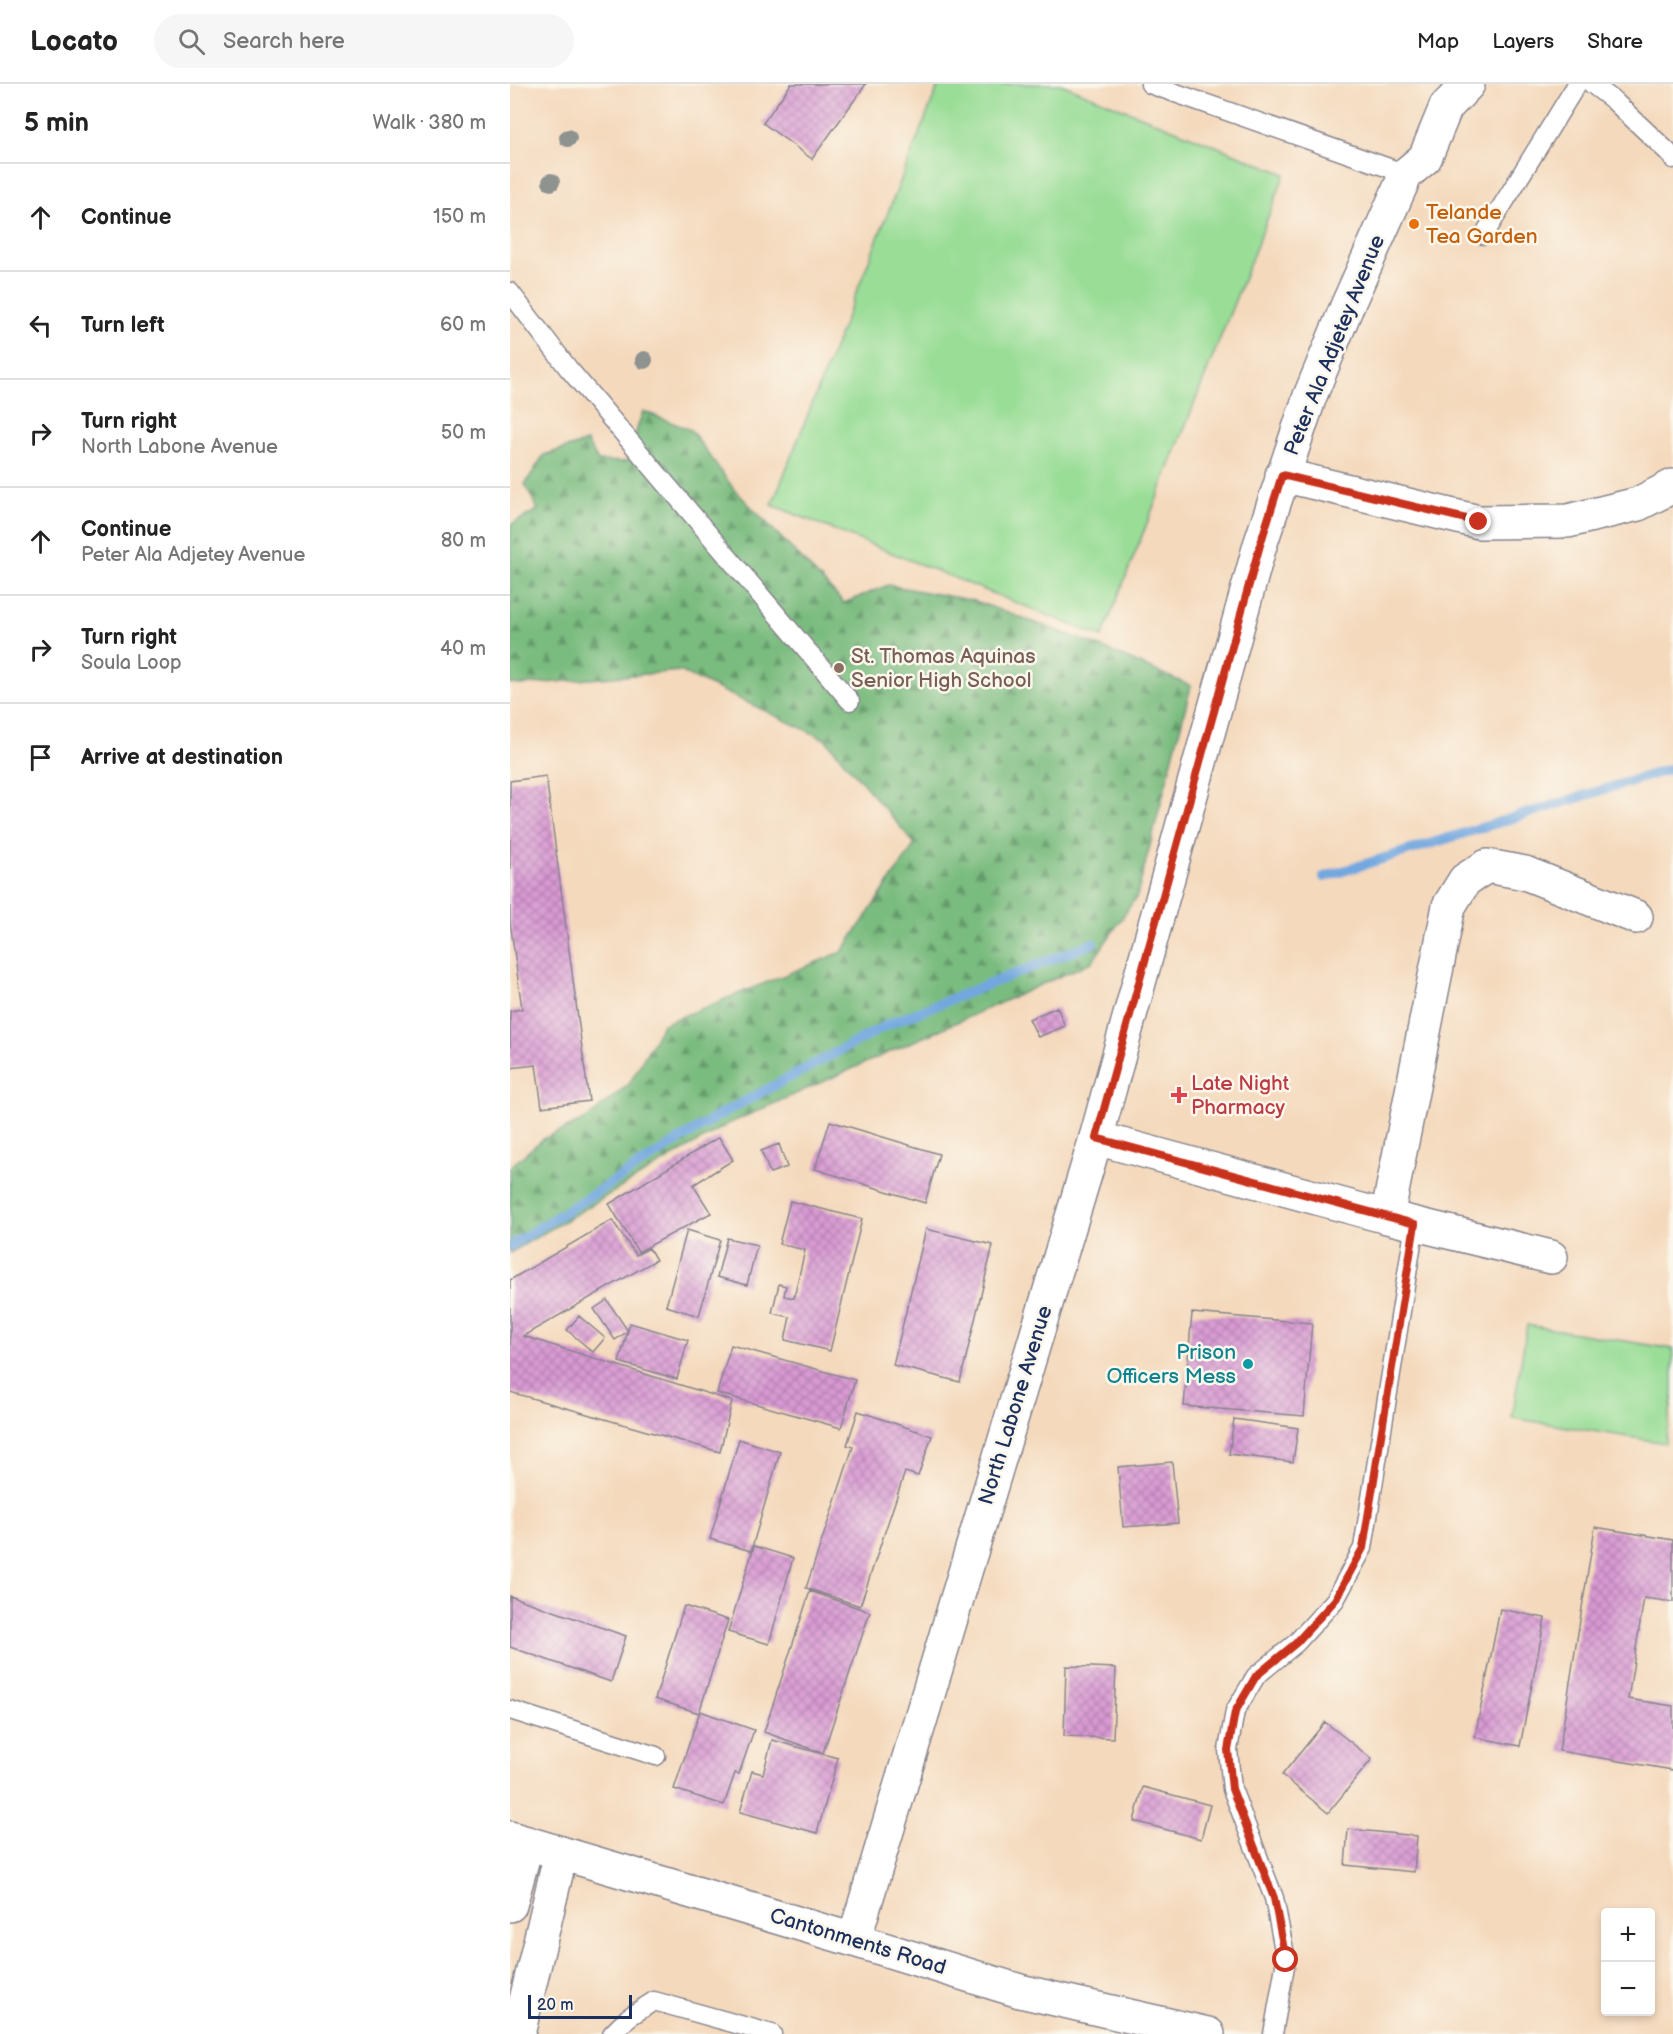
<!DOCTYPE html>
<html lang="en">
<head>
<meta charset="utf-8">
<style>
  body { margin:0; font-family:"Balsamiq Sans",sans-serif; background:#f6f6f6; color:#222 }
  .controls { position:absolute; right:18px; bottom:18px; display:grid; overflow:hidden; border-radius:6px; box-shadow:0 3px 9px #0003 }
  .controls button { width:54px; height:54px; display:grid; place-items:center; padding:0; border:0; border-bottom:2px solid #e0e0e0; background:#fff; color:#222; font:30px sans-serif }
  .scale { position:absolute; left:18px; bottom:15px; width:104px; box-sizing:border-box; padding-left:6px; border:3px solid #1b2f5e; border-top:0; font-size:16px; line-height:21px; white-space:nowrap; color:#1b2f5e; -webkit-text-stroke:4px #fbf7ec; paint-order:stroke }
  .stop { position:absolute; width:18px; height:18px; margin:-14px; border:4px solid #c8321e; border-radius:50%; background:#fff }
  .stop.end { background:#c8321e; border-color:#fff; box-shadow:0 2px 6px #0008 }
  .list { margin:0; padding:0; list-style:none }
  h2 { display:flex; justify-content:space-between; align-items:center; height:78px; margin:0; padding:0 24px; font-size:26px }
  h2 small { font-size:20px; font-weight:400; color:#767676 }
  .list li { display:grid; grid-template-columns:39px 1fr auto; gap:18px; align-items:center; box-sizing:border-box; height:108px; padding:0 24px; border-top:2px solid #e0e0e0 }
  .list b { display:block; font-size:22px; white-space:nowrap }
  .list p { margin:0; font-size:20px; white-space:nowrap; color:#767676 }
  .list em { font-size:20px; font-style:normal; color:#767676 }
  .icon { flex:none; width:33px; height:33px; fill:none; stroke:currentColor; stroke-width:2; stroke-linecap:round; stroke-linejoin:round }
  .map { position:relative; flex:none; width:1163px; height:1950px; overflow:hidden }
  header { display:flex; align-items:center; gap:36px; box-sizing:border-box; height:84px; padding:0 30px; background:#fff; border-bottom:2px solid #e0e0e0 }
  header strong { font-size:28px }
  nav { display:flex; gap:33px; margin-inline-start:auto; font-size:21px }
  .search { width:420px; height:54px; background:#f6f6f6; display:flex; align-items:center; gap:15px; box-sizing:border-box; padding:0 21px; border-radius:33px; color:#767676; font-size:22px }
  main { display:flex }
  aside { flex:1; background:#fff }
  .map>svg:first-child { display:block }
  .forest { fill:url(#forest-firs); stroke:#4a766e; stroke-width:1.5 }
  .green { fill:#99dd96; stroke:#5a867a; stroke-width:1.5 }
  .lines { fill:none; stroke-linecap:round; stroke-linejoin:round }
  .stream { stroke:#72a7df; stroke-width:10 }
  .building { fill:url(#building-cross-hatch) }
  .lane-casing { stroke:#88848d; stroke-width:21 }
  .street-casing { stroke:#88848d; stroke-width:36 }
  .secondary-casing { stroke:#88848d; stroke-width:36 }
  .lane { stroke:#fff; stroke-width:18 }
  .street { stroke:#fff; stroke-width:33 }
  .secondary { stroke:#fff; stroke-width:33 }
  .tree { fill:#8e9390 }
  .route { stroke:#c8321e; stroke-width:8 }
  .food-dot { fill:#e8710a; stroke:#fbf7ec; stroke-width:2 }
  .education-dot { fill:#8d6e63; stroke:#fbf7ec; stroke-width:2 }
  .health-dot { fill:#e0444e; stroke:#fbf7ec; stroke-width:2 }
  .culture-dot { fill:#0f9aa8; stroke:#fbf7ec; stroke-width:2 }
  .labels { text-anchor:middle; stroke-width:5; stroke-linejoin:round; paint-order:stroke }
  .food-label { font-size:21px; fill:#c56008; stroke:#fbf7ec; text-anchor:start }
  .street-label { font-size:21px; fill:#1b2f5e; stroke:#fbf7ec }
  .education-label { font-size:21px; fill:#785e54; stroke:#fbf7ec; text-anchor:start }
  .health-label { font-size:21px; fill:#be3a42; stroke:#fbf7ec; text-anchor:start }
  .culture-label { font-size:21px; fill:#0d838f; stroke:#fbf7ec; text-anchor:end }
</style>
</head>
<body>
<header>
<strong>Locato</strong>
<div class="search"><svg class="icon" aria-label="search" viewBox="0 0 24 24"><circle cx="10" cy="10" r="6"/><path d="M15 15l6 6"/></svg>Search here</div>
<nav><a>Map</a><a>Layers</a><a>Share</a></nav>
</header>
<main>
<aside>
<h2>5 min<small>Walk · 380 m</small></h2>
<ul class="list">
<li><svg class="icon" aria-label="ahead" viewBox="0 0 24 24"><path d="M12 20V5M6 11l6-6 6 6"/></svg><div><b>Continue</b></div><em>150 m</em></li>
<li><svg class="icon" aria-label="left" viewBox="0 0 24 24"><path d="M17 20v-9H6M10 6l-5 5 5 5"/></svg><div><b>Turn left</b></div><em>60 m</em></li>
<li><svg class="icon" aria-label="right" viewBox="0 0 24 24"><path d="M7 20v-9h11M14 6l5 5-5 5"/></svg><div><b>Turn right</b><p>North Labone Avenue</p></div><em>50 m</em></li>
<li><svg class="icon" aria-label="ahead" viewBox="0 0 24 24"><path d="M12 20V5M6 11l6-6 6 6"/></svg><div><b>Continue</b><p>Peter Ala Adjetey Avenue</p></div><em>80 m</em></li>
<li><svg class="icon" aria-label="right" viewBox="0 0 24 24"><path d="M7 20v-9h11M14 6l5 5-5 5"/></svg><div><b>Turn right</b><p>Soula Loop</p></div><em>40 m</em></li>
<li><svg class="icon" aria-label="arrive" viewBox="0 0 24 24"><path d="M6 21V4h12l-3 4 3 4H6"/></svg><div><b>Arrive at destination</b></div></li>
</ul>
</aside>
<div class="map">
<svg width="1163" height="1950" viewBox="0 0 1163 1950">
  <defs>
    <pattern id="forest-firs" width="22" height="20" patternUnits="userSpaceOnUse" patternTransform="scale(1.5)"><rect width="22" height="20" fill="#7abc7f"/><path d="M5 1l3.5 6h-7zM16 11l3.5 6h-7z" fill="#63996b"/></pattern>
    <pattern id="building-cross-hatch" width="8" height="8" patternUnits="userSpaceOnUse" patternTransform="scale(1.5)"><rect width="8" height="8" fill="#d99ad3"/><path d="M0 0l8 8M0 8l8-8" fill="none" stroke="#af7eae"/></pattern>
  </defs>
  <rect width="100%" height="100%" fill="#fbf7ec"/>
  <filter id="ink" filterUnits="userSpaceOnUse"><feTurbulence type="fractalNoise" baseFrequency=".0167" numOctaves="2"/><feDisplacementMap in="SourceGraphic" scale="12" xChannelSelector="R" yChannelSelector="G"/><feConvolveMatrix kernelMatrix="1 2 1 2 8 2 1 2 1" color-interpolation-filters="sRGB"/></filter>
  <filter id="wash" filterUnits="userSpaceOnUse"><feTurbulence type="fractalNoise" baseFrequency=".008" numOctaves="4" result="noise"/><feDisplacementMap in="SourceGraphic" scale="24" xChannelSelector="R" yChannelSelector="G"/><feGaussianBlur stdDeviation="1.35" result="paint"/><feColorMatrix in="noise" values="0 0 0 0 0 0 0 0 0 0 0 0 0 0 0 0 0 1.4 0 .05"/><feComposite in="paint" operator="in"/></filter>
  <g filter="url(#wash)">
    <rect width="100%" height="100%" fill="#f4d9bc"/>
    <!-- forest -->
    <path class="forest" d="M133,327L181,346L223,404L334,519L378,501L465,517L581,559L681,602L627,812L582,878L218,1040L0,1169V1083L33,1055L76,1035L119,1000L153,940L332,868L405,760L315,655L170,587L12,601L0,600V441L28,426L15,400L34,371L77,358L88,377L116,378Z"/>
    <!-- green -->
    <path class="green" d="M429,0H551L775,90L592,553L262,421Z
      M1017,1241L1163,1265V1310L1155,1359L1002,1334Z"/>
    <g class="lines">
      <!-- stream -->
      <path class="stream" d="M814,793L1163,684
        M0,1162L211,1030L381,939L583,859"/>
    </g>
    <g id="blocks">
      <!-- building -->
      <path class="building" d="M281,0H356L302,75L253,39Z
        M36,692L79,1017L32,1023L26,981L0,984V927L12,925L0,837V697Z
        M547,923L555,942L528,953L519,935Z
        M320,1037L429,1070L415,1119L305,1085Z
        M209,1053L223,1076L183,1101L201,1129L128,1168L99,1120Z
        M269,1060L277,1083L260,1089L251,1067Z
        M280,1117L352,1135L320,1267L275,1256L280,1233L262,1229L269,1200L276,1202L274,1212L284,1214L295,1166L269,1160Z
        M102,1136L126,1171L139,1164L146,1176L13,1252L222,1317L210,1368L0,1308V1196Z
        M416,1145L483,1161L450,1298L383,1281Z
        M177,1146L210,1156L189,1232L156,1222Z
        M217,1154L247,1161L237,1201L207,1193Z
        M97,1216L118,1247L105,1256L84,1225Z
        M682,1229L802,1239L794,1332L674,1322Z
        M69,1232L95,1254L83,1268L57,1246Z
        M120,1239L178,1256L167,1295L109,1278Z
        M221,1261L345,1296L331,1344L207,1309Z
        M348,1327L422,1352L408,1392L395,1388L350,1522L296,1504L343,1363L337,1361Z
        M724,1335L788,1344L783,1378L719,1370Z
        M229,1355L270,1368L241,1467L200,1455Z
        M662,1378L668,1439L613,1443L608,1383Z
        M1085,1443L1163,1456V1518L1134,1514L1118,1615L1163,1622V1686L1049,1667Z
        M244,1462L283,1474L259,1560L218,1548Z
        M300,1507L360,1528L313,1669L254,1648Z
        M0,1512L116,1552L101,1598L0,1563Z
        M174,1522L218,1536L189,1629L145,1615Z
        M990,1525L1035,1534L1010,1662L965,1653Z
        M556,1582L606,1584L603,1654L554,1652Z
        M190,1627L244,1646L229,1690L225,1689L214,1721L164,1705Z
        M815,1638L862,1675L818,1729L772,1691Z
        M262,1656L328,1674L307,1749L230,1728L242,1687L253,1690Z
        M633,1703L700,1721L691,1755L624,1737Z
        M838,1745L907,1752L904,1788L835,1781Z"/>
    </g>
  </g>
  <g filter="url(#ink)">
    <use href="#blocks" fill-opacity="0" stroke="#88848d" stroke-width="1.5"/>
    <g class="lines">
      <!-- lane casing -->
      <g class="lane-casing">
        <path id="lane" d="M640,0L896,90
          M1082,0L1103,16L1158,68L1163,75
          M974,151L1067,0
          M0,208L58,284L340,617
          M0,1626L146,1672
          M102,1950L119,1933L144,1917L262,1950
          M763,1950L776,1876L764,1814L722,1705L718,1666L725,1627L746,1592L786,1559L825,1516L853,1464L905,1140"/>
      </g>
      <!-- street casing -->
      <g class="street-casing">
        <path id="street" d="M772,391L969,438L1058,437L1128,420L1163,402
          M586,1054L877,1133L1041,1173
          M877,1133L939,822L955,796L977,782L1015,789L1126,833
          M0,1821L17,1759
          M8,1950L51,1769"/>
      </g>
      <!-- secondary casing -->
      <g class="secondary-casing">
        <path id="secondary" d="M0,1754L344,1856L510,1907L698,1950
          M344,1856L586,1054L750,461L800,312L838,220L896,90L915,74L936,23L958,0"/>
      </g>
      <!-- lane -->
      <use href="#lane" class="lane"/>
      <!-- street -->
      <use href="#street" class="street"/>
      <!-- secondary -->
      <use href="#secondary" class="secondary"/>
    </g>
    <!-- trees -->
    <g class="tree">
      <circle cx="58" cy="54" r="9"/>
      <circle cx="41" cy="98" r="9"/>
      <circle cx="134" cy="276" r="9"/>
    </g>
  </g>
  <g class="lines" filter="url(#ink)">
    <!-- route -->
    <path class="route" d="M776,1876L764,1814L722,1705L718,1666L725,1628L746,1592L786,1559L825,1516L853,1464L905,1140L586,1054L750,461L772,391L969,438"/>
  </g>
  <!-- markers -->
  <circle class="food-dot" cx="904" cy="140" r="6"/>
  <circle class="education-dot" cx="329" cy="584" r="6"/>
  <path class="health-dot" d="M666 1002h6v6h6v6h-6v6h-6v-6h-6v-6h6z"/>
  <circle class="culture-dot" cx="738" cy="1280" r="6"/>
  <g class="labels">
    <!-- food labels -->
    <g class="food-label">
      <text x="916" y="135">Telande<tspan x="916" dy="24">Tea Garden</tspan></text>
    </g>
    <!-- street labels -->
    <g class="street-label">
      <text transform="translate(824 261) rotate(-68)" y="7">Peter Ala Adjetey Avenue</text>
      <text transform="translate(505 1321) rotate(-73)" y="7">North Labone Avenue</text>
      <text transform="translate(348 1857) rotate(17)" y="7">Cantonments Road</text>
    </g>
    <!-- education labels -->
    <g class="education-label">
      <text x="341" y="579">St. Thomas Aquinas<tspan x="341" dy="24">Senior High School</tspan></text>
    </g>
    <!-- health labels -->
    <g class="health-label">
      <text x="681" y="1006">Late Night<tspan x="681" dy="24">Pharmacy</tspan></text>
    </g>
    <!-- culture labels -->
    <g class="culture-label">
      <text x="726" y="1275">Prison<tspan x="726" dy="24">Officers Mess</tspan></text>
    </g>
  </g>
</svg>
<div class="controls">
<button>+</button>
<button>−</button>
</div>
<div class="scale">20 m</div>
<div class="stop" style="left:776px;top:1876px"></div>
<div class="stop end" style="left:969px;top:438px"></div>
</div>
</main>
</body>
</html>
